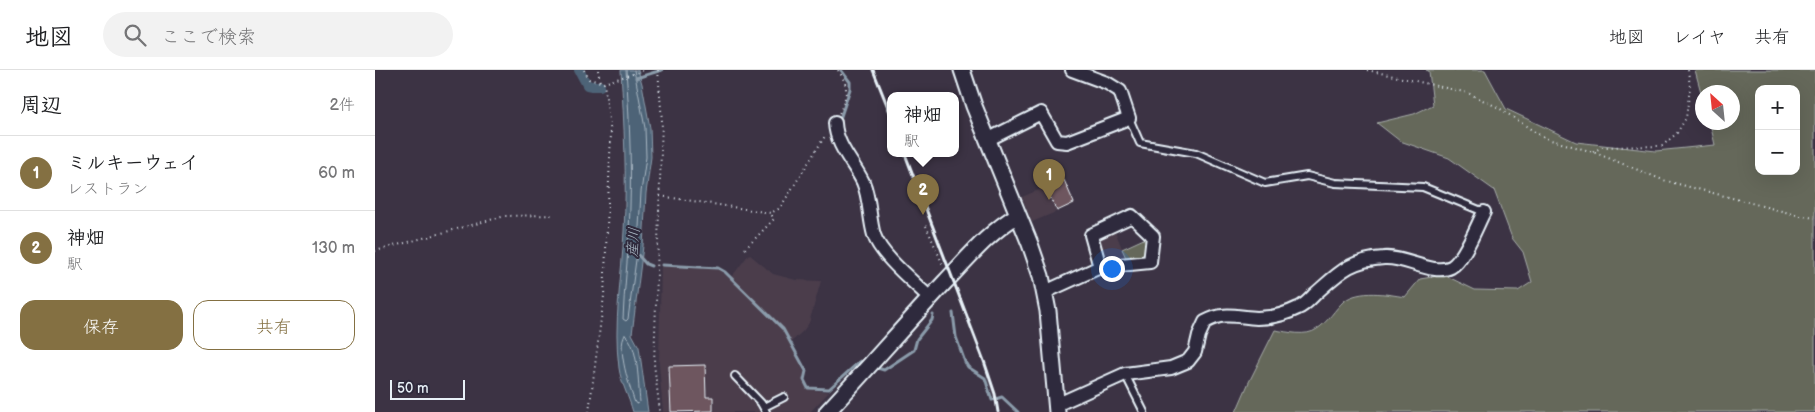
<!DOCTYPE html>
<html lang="ja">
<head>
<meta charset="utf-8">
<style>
  body { margin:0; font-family:"Balsamiq Sans","Klee One",sans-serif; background:#f2f2f2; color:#202124 }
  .controls { position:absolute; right:15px; top:15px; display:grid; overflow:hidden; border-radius:10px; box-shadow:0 5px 20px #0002 }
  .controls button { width:45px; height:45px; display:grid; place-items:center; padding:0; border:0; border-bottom:1px solid #e0e0e0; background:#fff; color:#202124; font:25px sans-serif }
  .compass { position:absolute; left:1320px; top:15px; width:45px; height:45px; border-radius:50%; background:#fff; box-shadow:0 5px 20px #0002; rotate:333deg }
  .scale { position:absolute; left:15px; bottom:12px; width:75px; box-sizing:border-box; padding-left:5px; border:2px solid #e8f1f8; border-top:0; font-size:14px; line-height:18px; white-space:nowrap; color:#e8f1f8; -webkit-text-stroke:4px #2f2a3d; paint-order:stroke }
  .you { position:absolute; left:736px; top:198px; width:18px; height:18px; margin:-12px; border:4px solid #fff; border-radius:50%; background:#1a73e8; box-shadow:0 0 0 8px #1a73e833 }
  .badge { display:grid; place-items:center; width:32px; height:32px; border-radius:50%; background:#847042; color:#fff; font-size:16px; font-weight:700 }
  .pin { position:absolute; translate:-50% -41px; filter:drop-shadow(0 1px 2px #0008) }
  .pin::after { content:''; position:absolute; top:26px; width:18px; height:15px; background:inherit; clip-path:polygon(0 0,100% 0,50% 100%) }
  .popup { position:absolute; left:512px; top:22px; width:72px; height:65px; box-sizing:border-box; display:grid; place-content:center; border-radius:10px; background:#fff; filter:drop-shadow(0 1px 4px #0005); font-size:16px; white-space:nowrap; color:#757577 }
  .popup b { font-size:19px; color:#202124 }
  .popup::after { content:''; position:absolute; left:50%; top:100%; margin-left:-10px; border:10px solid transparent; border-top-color:#fff }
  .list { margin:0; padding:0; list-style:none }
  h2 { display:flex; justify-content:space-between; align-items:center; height:65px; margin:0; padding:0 20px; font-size:21px }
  h2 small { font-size:16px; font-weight:400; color:#757577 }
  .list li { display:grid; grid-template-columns:32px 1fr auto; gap:15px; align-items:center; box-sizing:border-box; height:75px; padding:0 20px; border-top:1px solid #e0e0e0 }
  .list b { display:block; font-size:19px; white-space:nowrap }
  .list p { margin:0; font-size:16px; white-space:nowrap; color:#757577 }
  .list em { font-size:16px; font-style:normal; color:#757577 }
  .actions { display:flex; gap:10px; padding:15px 20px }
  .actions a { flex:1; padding:11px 0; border:1px solid #847042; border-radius:15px; text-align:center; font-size:18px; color:#847042 }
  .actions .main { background:#847042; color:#fff }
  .icon { flex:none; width:28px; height:28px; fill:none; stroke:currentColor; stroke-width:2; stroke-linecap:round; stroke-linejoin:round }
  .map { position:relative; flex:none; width:1440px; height:342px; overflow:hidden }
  header { display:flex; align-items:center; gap:30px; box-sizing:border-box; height:70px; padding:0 25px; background:#fff; border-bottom:1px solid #e0e0e0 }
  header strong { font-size:24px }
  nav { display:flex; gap:28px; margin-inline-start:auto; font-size:18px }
  .search { width:350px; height:45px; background:#f2f2f2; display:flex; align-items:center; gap:12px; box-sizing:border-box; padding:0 18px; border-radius:28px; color:#757577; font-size:19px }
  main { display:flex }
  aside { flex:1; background:#fff }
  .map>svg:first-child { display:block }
  .built { fill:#4b3e4c }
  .green { fill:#65685a; stroke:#a6aca9; fill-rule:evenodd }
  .water { fill:#4d6377; stroke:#8b9cab }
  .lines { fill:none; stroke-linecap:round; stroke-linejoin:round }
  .shore { stroke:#aab8c4; stroke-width:1 }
  .stream { stroke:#8b9cab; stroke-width:3 }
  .canal { stroke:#4d6377; stroke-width:10 }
  .building { fill:#6e575f; stroke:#e8f1f8 }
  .service-casing { stroke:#e8f1f8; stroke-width:10 }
  .minor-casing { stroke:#e8f1f8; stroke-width:16 }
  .tertiary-casing { stroke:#e8f1f8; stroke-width:19 }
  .path { stroke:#e8f1f8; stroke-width:2; stroke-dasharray:1 4; stroke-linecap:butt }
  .service { stroke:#2f2a3d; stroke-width:6 }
  .minor { stroke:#2f2a3d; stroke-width:12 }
  .tertiary { stroke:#2f2a3d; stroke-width:15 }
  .rail { stroke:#e8f1f8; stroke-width:3 }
  .labels { text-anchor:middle; stroke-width:4; stroke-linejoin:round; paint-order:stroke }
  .water-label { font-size:15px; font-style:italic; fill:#aab8c4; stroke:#2f2a3d }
</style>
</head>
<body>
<header>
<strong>地図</strong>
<div class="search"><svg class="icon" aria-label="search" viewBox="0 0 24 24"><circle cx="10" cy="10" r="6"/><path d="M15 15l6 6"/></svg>ここで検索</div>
<nav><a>地図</a><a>レイヤ</a><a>共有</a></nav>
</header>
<main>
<aside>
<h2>周辺<small>2件</small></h2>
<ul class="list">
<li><span class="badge">1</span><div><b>ミルキーウェイ</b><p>レストラン</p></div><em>60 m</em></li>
<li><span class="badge">2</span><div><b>神畑</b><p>駅</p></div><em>130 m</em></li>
</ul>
<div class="actions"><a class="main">保存</a><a>共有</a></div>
</aside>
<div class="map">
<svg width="1440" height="342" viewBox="0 0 1440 342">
  <rect width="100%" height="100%" fill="#3c3344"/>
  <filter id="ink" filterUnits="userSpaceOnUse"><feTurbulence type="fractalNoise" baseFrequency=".02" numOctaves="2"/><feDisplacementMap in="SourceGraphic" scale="10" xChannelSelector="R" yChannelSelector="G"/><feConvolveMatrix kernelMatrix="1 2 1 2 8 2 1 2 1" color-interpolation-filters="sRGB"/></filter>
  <g filter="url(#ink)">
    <!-- built -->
    <path class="built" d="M690,109L700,134L657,152L647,127Z
      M739,159L752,190L731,192L723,173L725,167Z
      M374,184L398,204L421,210L446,211L434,253L428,261L415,273L429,302L428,310L432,319L454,322L435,342H288L284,293L286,196L339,198L344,199L355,209Z"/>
    <!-- green -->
    <path class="green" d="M1051,0H1110L1131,39L1201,72L1281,81L1340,75L1335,53L1358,52V22H1328L1327,26L1320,0H1440V342H861L874,312L900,260C913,262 931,267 942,259C953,252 960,239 969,231C985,219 1012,224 1030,227L1045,209L1069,205L1100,220L1143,221L1157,212L1148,182L1137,168L1119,120L1074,88L1025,71L1002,53L1039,44L1058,35L1054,1ZM1384,19H1421V101H1384Z
      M773,167V185L768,189L752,190L747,179Z"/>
    <!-- water -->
    <path class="water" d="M246,0H263L267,14L275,58L276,87L271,123L268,176L257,264L264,277L273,342H258C254,327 246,313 244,298C238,253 247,206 249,161C252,107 249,54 246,0Z"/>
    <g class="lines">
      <!-- shore -->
      <path class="shore" d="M251,0C255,53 257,107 254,161C253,190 249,219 248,249L251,251L253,249L263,175L266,122L271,87L270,58L259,0
        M250,265C264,275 263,315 265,332L263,334L260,333C255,318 241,278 250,265Z"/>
      <!-- stream -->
      <path class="stream" d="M261,8L287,0
        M464,52L475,19V12L466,0
        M263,185L271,194L276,196
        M287,195L343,198L350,202L408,259L431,301L429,310L433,318L454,319L485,291L491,294
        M578,243L581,267L590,292L593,297L610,308L617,330L627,327L643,342
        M499,297L509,300L539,280L542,269L557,250L558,245"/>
      <!-- canal -->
      <path class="canal" d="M204,0L212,15L217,16H225"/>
    </g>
    <!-- building -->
    <path class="building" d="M689,110L699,133L682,141L676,128L674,129L669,119Z
      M330,295L331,327H338V341L296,342L294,296Z"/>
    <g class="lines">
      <!-- service casing -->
      <g class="service-casing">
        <path id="service" d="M754,48L765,73L821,83L890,113L932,106L960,113L1048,117L1109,142
          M750,304L769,342
          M360,306L386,333L391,342
          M389,337L409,327"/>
      </g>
      <!-- minor casing -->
      <g class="minor-casing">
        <path id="minor" d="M460,53C461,76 479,93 488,112C495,128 494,148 499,165C506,186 539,212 555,228
          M612,70L666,43L682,71L692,72L754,48L745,21L732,13L697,0
          M670,222L725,197L775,192L778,166L757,146L716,165L725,197
          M681,335L750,304L796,298L813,291L820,282L824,265L830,252C849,241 862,247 882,248C895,248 911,244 923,238C929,236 935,229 940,224C965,202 975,190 1009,188C1030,186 1058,206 1076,197C1089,190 1102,155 1109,142"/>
      </g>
      <!-- tertiary casing -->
      <g class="tertiary-casing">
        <path id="tertiary" d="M587,0L599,36L655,174L666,206L673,241L682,342
          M452,342C492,299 530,255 570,212C593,188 614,162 643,145"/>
      </g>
      <!-- path -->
      <path class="path" d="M209,0L214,9L229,13L270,0
        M223,0L225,12
        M283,0L287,51L279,294L285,342
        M463,0C475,18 472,25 464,44
        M992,0L1093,23L1124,38L1169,68L1218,82L1288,110L1422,145L1440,148
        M1218,82L1227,77L1287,76L1302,63L1311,48L1315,17L1313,0
        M285,126L396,143L405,138L450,66
        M551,156L568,195
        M370,179L399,149L396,144
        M0,181L130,146L178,145
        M214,342L229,226L236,64L229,13"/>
      <!-- service -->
      <use href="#service" class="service"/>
      <!-- minor -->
      <use href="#minor" class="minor"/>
      <!-- tertiary -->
      <use href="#tertiary" class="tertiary"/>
      <!-- rail -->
      <path class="rail" d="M498,0L516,45
        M530,84L609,291L620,324L623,342"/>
    </g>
  </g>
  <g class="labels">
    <!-- water labels -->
    <g class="water-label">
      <text transform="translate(258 172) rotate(-85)" y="5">産川</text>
    </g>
  </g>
</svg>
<div class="controls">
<button>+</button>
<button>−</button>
</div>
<svg class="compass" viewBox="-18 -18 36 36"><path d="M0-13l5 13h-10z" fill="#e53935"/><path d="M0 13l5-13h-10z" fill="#757577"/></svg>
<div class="scale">50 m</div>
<div class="you"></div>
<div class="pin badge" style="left:674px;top:130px">1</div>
<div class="pin badge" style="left:548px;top:145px">2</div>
<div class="popup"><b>神畑</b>駅</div>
</div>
</main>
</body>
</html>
